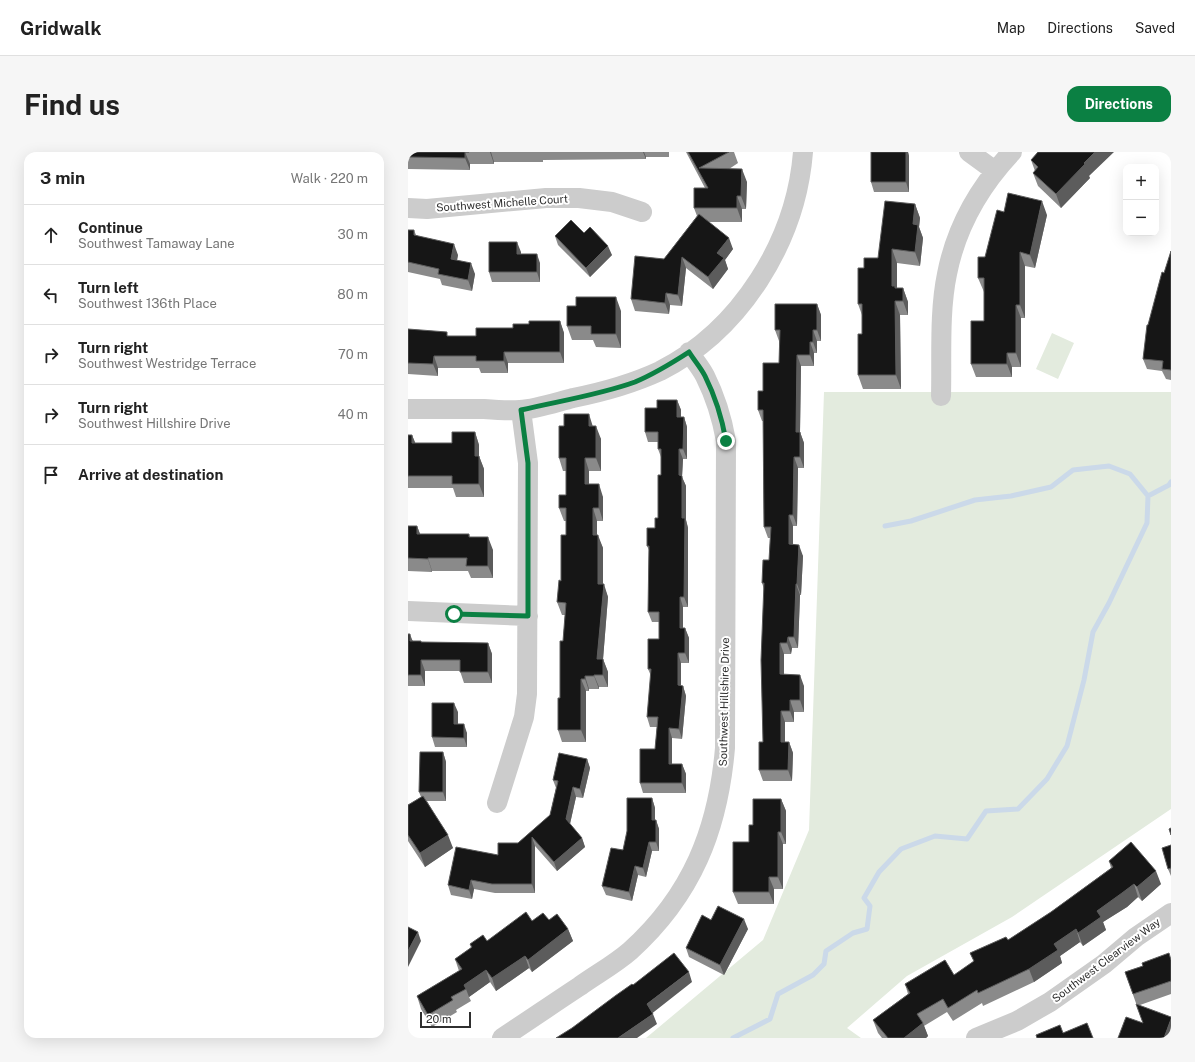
<!DOCTYPE html>
<html lang="en">
<head>
<meta charset="utf-8">
<style>
  body { margin:0; font-family:"Public Sans",sans-serif; background:#f6f6f6; color:#222 }
  .controls { position:absolute; right:12px; top:12px; display:grid; overflow:hidden; border-radius:8px; box-shadow:0 4px 16px #0002 }
  .controls button { width:36px; height:36px; display:grid; place-items:center; padding:0; border:0; border-bottom:1px solid #e0e0e0; background:#fff; color:#222; font:20px sans-serif }
  .scale { position:absolute; left:12px; bottom:10px; width:51px; box-sizing:border-box; padding-left:4px; border:2px solid #2f2f2f; border-top:0; font-size:11px; line-height:14px; white-space:nowrap; color:#2f2f2f; -webkit-text-stroke:3px #fff; paint-order:stroke }
  .stop { position:absolute; width:12px; height:12px; margin:-9px; border:3px solid #0b8043; border-radius:50%; background:#fff }
  .stop.end { background:#0b8043; border-color:#fff; box-shadow:0 1px 4px #0008 }
  .list { margin:0; padding:0; list-style:none }
  h2 { display:flex; justify-content:space-between; align-items:center; height:52px; margin:0; padding:0 16px; font-size:17px }
  h2 small { font-size:13px; font-weight:400; color:#767676 }
  .list li { display:grid; grid-template-columns:26px 1fr auto; gap:12px; align-items:center; box-sizing:border-box; height:60px; padding:0 16px; border-top:1px solid #e0e0e0 }
  .list b { display:block; font-size:15px; white-space:nowrap }
  .list p { margin:0; font-size:13px; white-space:nowrap; color:#767676 }
  .list em { font-size:13px; font-style:normal; color:#767676 }
  .icon { flex:none; width:22px; height:22px; fill:none; stroke:currentColor; stroke-width:2; stroke-linecap:round; stroke-linejoin:round }
  .map { position:relative; flex:none; width:763px; height:886px; overflow:hidden; border-radius:12px }
  header { display:flex; align-items:center; gap:24px; box-sizing:border-box; height:56px; padding:0 20px; background:#fff; border-bottom:1px solid #e0e0e0 }
  header strong { font-size:19px }
  nav { display:flex; gap:22px; margin-inline-start:auto; font-size:14px }
  .intro { display:flex; align-items:center; justify-content:space-between; box-sizing:border-box; height:96px; padding:0 24px }
  h1 { margin:0; font-size:28px }
  .button { padding:10px 18px; border-radius:12px; background:#0b8043; color:#fff; font-size:14px; font-weight:700 }
  main { display:flex; gap:24px; padding:0 24px }
  aside { flex:1; background:#fff; border-radius:12px; box-shadow:0 4px 16px #0002 }
  .map>svg:first-child { display:block }
  .green { fill:#e3ebde }
  .lines { fill:none; stroke-linecap:round; stroke-linejoin:round }
  .stream { stroke:#cbd9e9; stroke-width:5 }
  .street { stroke:#ccc; stroke-width:20 }
  .wall { fill:#8a8a8a }
  .shaded-wall { fill:#5c5c5c }
  .building { fill:#161616; stroke:#5c5c5c }
  .route { stroke:#0b8043; stroke-width:5 }
  .labels { text-anchor:middle; stroke-width:4; stroke-linejoin:round; paint-order:stroke }
  .street-label { font-size:11px; fill:#2f2f2f; stroke:#fff }
</style>
</head>
<body>
<header>
<strong>Gridwalk</strong>
<nav><a>Map</a><a>Directions</a><a>Saved</a></nav>
</header>
<div class="intro"><h1>Find us</h1><a class="button">Directions</a></div>
<main>
<aside>
<h2>3 min<small>Walk · 220 m</small></h2>
<ul class="list">
<li><svg class="icon" aria-label="ahead" viewBox="0 0 24 24"><path d="M12 20V5M6 11l6-6 6 6"/></svg><div><b>Continue</b><p>Southwest Tamaway Lane</p></div><em>30 m</em></li>
<li><svg class="icon" aria-label="left" viewBox="0 0 24 24"><path d="M17 20v-9H6M10 6l-5 5 5 5"/></svg><div><b>Turn left</b><p>Southwest 136th Place</p></div><em>80 m</em></li>
<li><svg class="icon" aria-label="right" viewBox="0 0 24 24"><path d="M7 20v-9h11M14 6l5 5-5 5"/></svg><div><b>Turn right</b><p>Southwest Westridge Terrace</p></div><em>70 m</em></li>
<li><svg class="icon" aria-label="right" viewBox="0 0 24 24"><path d="M7 20v-9h11M14 6l5 5-5 5"/></svg><div><b>Turn right</b><p>Southwest Hillshire Drive</p></div><em>40 m</em></li>
<li><svg class="icon" aria-label="arrive" viewBox="0 0 24 24"><path d="M6 21V4h12l-3 4 3 4H6"/></svg><div><b>Arrive at destination</b></div></li>
</ul>
</aside>
<div class="map">
<svg width="763" height="886" viewBox="0 0 763 886">
  <rect width="100%" height="100%" fill="#fff"/>
  <!-- green -->
  <path class="green" d="M644,181L666,191L650,227L628,217Z
    M416,240H763V657L604,765L499,824L439,876L453,886H238L355,788L401,678Z"/>
  <g class="lines">
    <!-- stream -->
    <path class="stream" d="M477,374L503,369L567,348L603,344L643,335L665,318L701,314L722,322L740,344
      M325,886L362,867L370,842L405,823L416,812L418,799L445,781L459,777L462,754L456,746L471,720L493,697L527,684L559,687L578,659L610,657L639,627L659,594L676,528L685,480L701,451L739,371L740,344L761,333L763,330"/>
    <!-- street -->
    <path class="street" d="M561,0L587,19
      M0,56L19,57L138,46H171L204,50L234,60
      M533,244C534,205 531,160 539,122C548,76 572,34 604,0
      M0,257C25,257 50,257 76,257C88,258 100,259 112,258C128,257 149,250 165,246C195,240 224,232 252,219C333,178 388,89 395,0
      M0,459L120,464
      M89,651L116,565L119,542L120,311L113,258
      M94,886C120,869 146,851 172,834C189,822 207,812 222,799C284,743 310,678 317,596L318,289C314,266 307,244 297,224C293,216 286,208 281,200
      M568,886L609,869L642,850L696,812L728,785L763,761"/>
  </g>
  <!-- wall -->
  <path class="wall" d="M0,0H261V5H238V7L135,8V10H86V12H62V18L0,17Z
    M278,0H326L330,11L321,17L339,30L338,57H334V70H301L325,97L317,108L320,117L305,137L278,116L274,154L262,153L261,162L227,159L223,147L256,107L289,64L286,56L297,36Z
    M463,0H500L501,4V40H466L463,30Z
    M623,8L681,24L682,26L653,56L630,34L625,21L627,19Z
    M507,52L512,66L511,75L515,86L512,114L489,111V136H495L500,150V163H492L493,237H455L450,223L454,182V163L450,152L456,116L470,106Z
    M596,60L639,63L627,116L617,114V166H613V215H604V225H568L563,212L576,169V140L570,126L577,105Z
    M0,78H6L8,83L50,103L49,108L67,122L64,139L34,133L32,127L0,120Z
    M176,81L204,103L182,125L150,93L147,84Z
    M763,99V228L758,227L754,219L739,217L735,207L740,173Z
    M113,100V102L132,111V130H84L81,120Z
    M409,152L413,163V189H409V201H406V214H393L392,280L396,291V316H390L389,374H385V392L395,404L393,443H392L390,496H384L383,502H376V523L396,534V560H386V570H377V590H381L385,601L384,629H355L351,618L355,590L356,437L354,431L361,408L362,386H360L356,375L355,269H354L350,258L355,239L371,211V189L367,178Z
    M213,159V196L188,195L185,188H164L159,174Z
    M152,169L156,181V211H100V221H73L71,216H30V224L0,222V177L41,184H68L121,172Z
    M269,248L273,258V265H276L279,275V307H275L274,325L278,334V368L280,376V455H275V476H277L281,486V511H273V534H275L278,544L274,587L264,586V612H274L278,622V641H235L232,631L247,597L249,575H242L239,565L243,524L240,517L251,487V470H244L240,460L241,398L239,394L247,376L250,366L253,323V305L250,297V290H240L237,280L249,256Z
    M185,274L193,287V319H181V332L195,345V369H189V383L195,396V432L200,445L195,507L200,520V535H191V537H181V539H178V590H154L150,578L155,489L157,463H154L149,450L153,429L158,383V369H156L151,356L158,343V319H155L151,306Z
    M67,280L71,293V304L76,317V345H48L45,336H0V283H4L7,291H44Z
    M0,374H9L12,382H61L62,385L85,398V426H63L60,419H24V420L0,419Z
    M0,482L5,489L14,490L80,491L84,502V531H56L52,519H17V534H0Z
    M50,560V572L59,581V595H27L24,585Z
    M35,600L38,610V649H19L45,696L17,715L0,689V653L13,645L11,640Z
    M179,607L182,616L175,646L168,645L162,672L174,686L177,695L149,719L127,694V741H87L66,737L64,747L43,743L40,733L110,691L142,663L148,636L145,628Z
    M244,646L247,656V668H248L251,677V699H244L238,725L230,723L224,749L198,743L194,734Z
    M373,647L378,659V692H375V737H366V752H330L325,740L341,690L345,673Z
    M763,693V724L760,717Z
    M701,709L753,732L734,749L730,745L719,755L695,770L698,778L675,794L672,790L652,804L654,811L626,830L575,854L574,851L545,869L539,860L516,874L520,884L518,886H474L470,881L465,868L500,842L497,832L546,823L566,810L562,801L600,788L643,760L703,716Z
    M141,768L160,777L165,789L124,820L121,816L88,839L82,830L61,845L63,849L48,858L49,860L24,875L13,857L9,844L51,819L47,807L63,796L62,792L79,789L124,769Z
    M303,768L340,777L316,823L281,805L278,796Z
    M763,808V842L732,853L735,871L717,820L735,814Z"/>
  <!-- shaded-wall -->
  <path class="shaded-wall" d="M57,0L62,12V18L57,6Z
    M82,0H83L86,10V12Z
    M235,0H236L238,5V7Z
    M498,0H500L501,4V40L498,30Z
    M687,0H706L681,24L682,26L653,56L648,42L676,11Z
    M334,17L339,30L338,57L333,44Z
    M329,44L334,57V70L329,56Z
    M634,49L639,63L627,116L622,103Z
    M507,52L512,66L511,75L515,86L512,114L507,100L505,72Z
    M321,86L325,97L317,108L320,117L305,137L300,125L309,101Z
    M109,90L113,100V111L109,102Z
    M46,92L50,103L47,118L43,107Z
    M200,94L204,103L182,125L178,116Z
    M484,97L489,111V139L492,148V150L489,140L484,134Z
    M612,100L617,114V166L612,153Z
    M129,102L132,111V130L129,120Z
    M274,105L278,116L274,154L270,143Z
    M63,111L67,122L64,139L60,128Z
    M495,136L500,150V163L495,149Z
    M258,141L262,153L261,162L257,151Z
    M208,145L213,159V196L208,182Z
    M487,149L492,163L493,237L488,223Z
    M409,152L413,163V189L409,178Z
    M608,153L613,166V215L608,201Z
    M152,169L156,181V211L152,200Z
    M405,178L409,189V201L405,190Z
    M402,190L406,201V214L402,203Z
    M96,200L100,211V221L96,209Z
    M599,201L604,215V225L599,212Z
    M389,203L393,214L392,280L396,291V316L392,305L388,280Z
    M26,204L30,216V224L25,212Z
    M269,248L273,258V275L269,265Z
    M181,262L185,275L181,274Z
    M276,265L279,275V307L275,297Z
    M188,274L193,287V319L188,306Z
    M67,280L71,293V317L67,304Z
    M4,283L9,295L4,291Z
    M271,297L275,307L274,325L278,334V368L280,376V455L276,445L274,366L271,323Z
    M71,304L76,317V345L71,332Z
    M386,305L390,316L389,374L385,363Z
    M177,306L181,319V345L177,332Z
    M191,332L195,345V369L191,356Z
    M185,356L189,369V396L185,383Z
    M381,363L385,374V403L381,392Z
    M9,374L14,387L9,382Z
    M190,383L195,396V444L190,432Z
    M80,385L85,398V426L80,414Z
    M391,393L395,404L393,443L389,432Z
    M20,406L24,419V420L20,407Z
    M196,432L200,445L194,520L189,507Z
    M388,432L392,443L390,496L386,485Z
    M272,445L275,455V486L272,476Z
    M277,476L281,486V511L277,501Z
    M2,482L6,493L2,489Z
    M380,485L384,496L383,502L379,491Z
    M80,491L84,502V531L80,520Z
    M372,491L376,502V534L372,522Z
    M270,501L273,511V543L270,533Z
    M195,507L200,520V535L195,523Z
    M13,508L17,519V534L13,523Z
    M186,523L191,535V537L186,524Z
    M392,523L396,534V560L392,548Z
    M177,524L181,537V539L177,527Z
    M173,527L178,539V590L173,578Z
    M275,534L278,544L274,587L271,577Z
    M382,548L386,560V570L382,559Z
    M46,551L50,560V581L46,572Z
    M373,559L377,570V601L373,590Z
    M56,572L59,581V595L56,586Z
    M261,576L264,586V622L261,612Z
    M381,590L385,601L384,629L380,618Z
    M35,600L38,610V649L35,640Z
    M179,607L182,616L175,646L172,637Z
    M274,612L278,622V641L274,631Z
    M165,635L168,645L161,676L158,667Z
    M244,646L247,656V677L244,668Z
    M373,647L378,659V692L373,680Z
    M248,668L251,677V699L248,690Z
    M370,680L375,692V737L370,725Z
    M40,683L45,696L17,715L12,701Z
    M124,685L127,694V741L124,732Z
    M174,686L177,695L149,719L146,710Z
    M241,690L244,699L238,725L235,716Z
    M227,714L230,723L224,749L221,740Z
    M748,719L753,732L734,749L729,735Z
    M361,725L366,737V752L361,740Z
    M63,728L66,737L64,747L61,738Z
    M726,732L730,745L719,755L695,770L698,778L675,794L670,781L689,759Z
    M336,767L340,777L316,823L312,813Z
    M160,777L165,789L124,820L120,808Z
    M668,777L672,790L652,804L654,811L626,830L621,817L646,792Z
    M10,780L13,789L0,815V799Z
    M117,804L121,816L88,839L84,826Z
    M78,818L82,830L61,845L58,837L56,833Z
    M281,820L284,830L242,863L239,852Z
    M245,862L249,872L229,886H210Z
    M763,867V886H756Z
    M515,871L520,884L518,886H496Z"/>
  <!-- building -->
  <path class="building" d="M0,0H61H57V6L0,5Z
    M280,0H321L291,16L334,17L333,44H329V56H286V36H300Z
    M463,0H498V30H463Z
    M630,0H687L676,11L677,12L648,42L625,21L630,15L623,8Z
    M600,41L634,49L622,103L612,100V153H608V201H599V212H563V169H576V126H570V105H577L589,58L596,60Z
    M477,49L507,52L505,72L510,73L507,100L484,97V134H487V136H495V149H487L488,223H450V182H454V152H450V116H456V106H470Z
    M291,62L321,86L309,101L316,106L300,125L274,105L270,143L258,141L257,151L223,147L227,104L256,107Z
    M163,68L176,81L182,75L200,94L178,116L147,84Z
    M0,78H6V83L46,92L43,107L63,111L60,128L30,122L31,117L0,110Z
    M81,90H109V102H129V120H81Z
    M763,99V218L754,217L755,209L735,207L739,173H740L754,120L756,121Z
    M168,145H208V182H183V174H159V154H168Z
    M367,152H409V178H405V190H402V203H389L388,280H392V305H386L385,363H381V392L391,393L389,432H388L386,485H380L379,491H372V522L392,523V548H382V559H373V590H381L380,618H351V590H355L353,508L356,431H354L355,408H361L363,375H356L355,258H350V239H355V211H371L372,178H367Z
    M121,169H152V200H96V209H68V204H26L25,212L0,211V177L39,180V184H68V176H105V172H121Z
    M249,248H269V265H276L275,297H271V323L274,324V366H277L276,445H272V476H277V501H270V533L275,534L271,577L261,576V612H274V631H232V597H247L250,565H239L243,517H240V487H251V460H240L241,394H239V376H247V366H250V323H253V297H250V280H237V256H249Z
    M156,262H181V274H188V306H177V332H191V356H185V383H190V432H196L189,507H195V523H186V524H177V527H173V578H150V546H152V489H155L158,451L149,450L151,428L153,429V383H158V356H151V343H158V306H151V274H156Z
    M44,280H67V304H71V332H44V324H0V283H4V291H44Z
    M0,374H9V382H61V385H80V414H58L59,406H20V407L0,406Z
    M0,482H2V489H13V490L80,491V520H52V508H13V523H0Z
    M24,551H46V572H56V586L24,585Z
    M12,600H35V640H11Z
    M151,601L179,607L172,637L165,635L158,667L174,686L146,710L124,685V732H84L63,728L61,738L40,733L48,695L90,703V691H110L142,663L150,629L145,628Z
    M15,644L40,683L12,701L0,683V653Z
    M219,646H244V668H248V690H241L235,716L227,714L221,740L194,734L203,696L215,698L219,679Z
    M345,647H373V680H370V725H361V740H325V690H341V673H345Z
    M763,676V683L761,677Z
    M723,690L748,719L729,735L726,732L714,741L689,759L693,765L670,781L668,777L646,792L650,798L621,817L570,841L569,838L540,856L535,847L509,862L515,871L496,886H480L465,868L502,841L497,832L537,808L546,823L566,809L562,801L598,785L600,788L643,760L705,715L701,709Z
    M763,693V716L760,717L754,696Z
    M310,754L336,767L312,813L278,796L294,763L303,768Z
    M118,760L124,769L135,761L141,768L149,762L160,777L120,808L117,804L84,826L78,818L56,833L58,837L43,845L45,848L20,863L9,844L54,817L47,807L64,795L62,792L75,783L79,789Z
    M0,775L10,780L0,799Z
    M266,801L281,820L239,852L245,862L210,886H148L164,876L207,844L224,832L225,833Z
    M761,801L763,808V829L725,842L717,820L735,814L734,811Z
    M728,852L763,865V867L756,886H710L718,865L735,871Z
    M679,871L685,886H629L628,883L652,873L655,881Z"/>
  <g class="lines">
    <!-- route -->
    <path class="route" d="M46,462L120,464V311L113,258C151,249 191,243 227,230C246,222 264,211 281,200C286,208 293,216 297,224C307,244 314,266 318,289"/>
  </g>
  <g class="labels">
    <!-- street labels -->
    <g class="street-label">
      <text transform="translate(94 51) rotate(-4)" y="4">Southwest Michelle Court</text>
      <text transform="translate(316 550) rotate(-89)" y="4">Southwest Hillshire Drive</text>
      <text transform="translate(698 808) rotate(-37)" y="4">Southwest Clearview Way</text>
    </g>
  </g>
</svg>
<div class="controls">
<button>+</button>
<button>−</button>
</div>
<div class="scale">20 m</div>
<div class="stop" style="left:46px;top:462px"></div>
<div class="stop end" style="left:318px;top:289px"></div>
</div>
</main>
</body>
</html>
